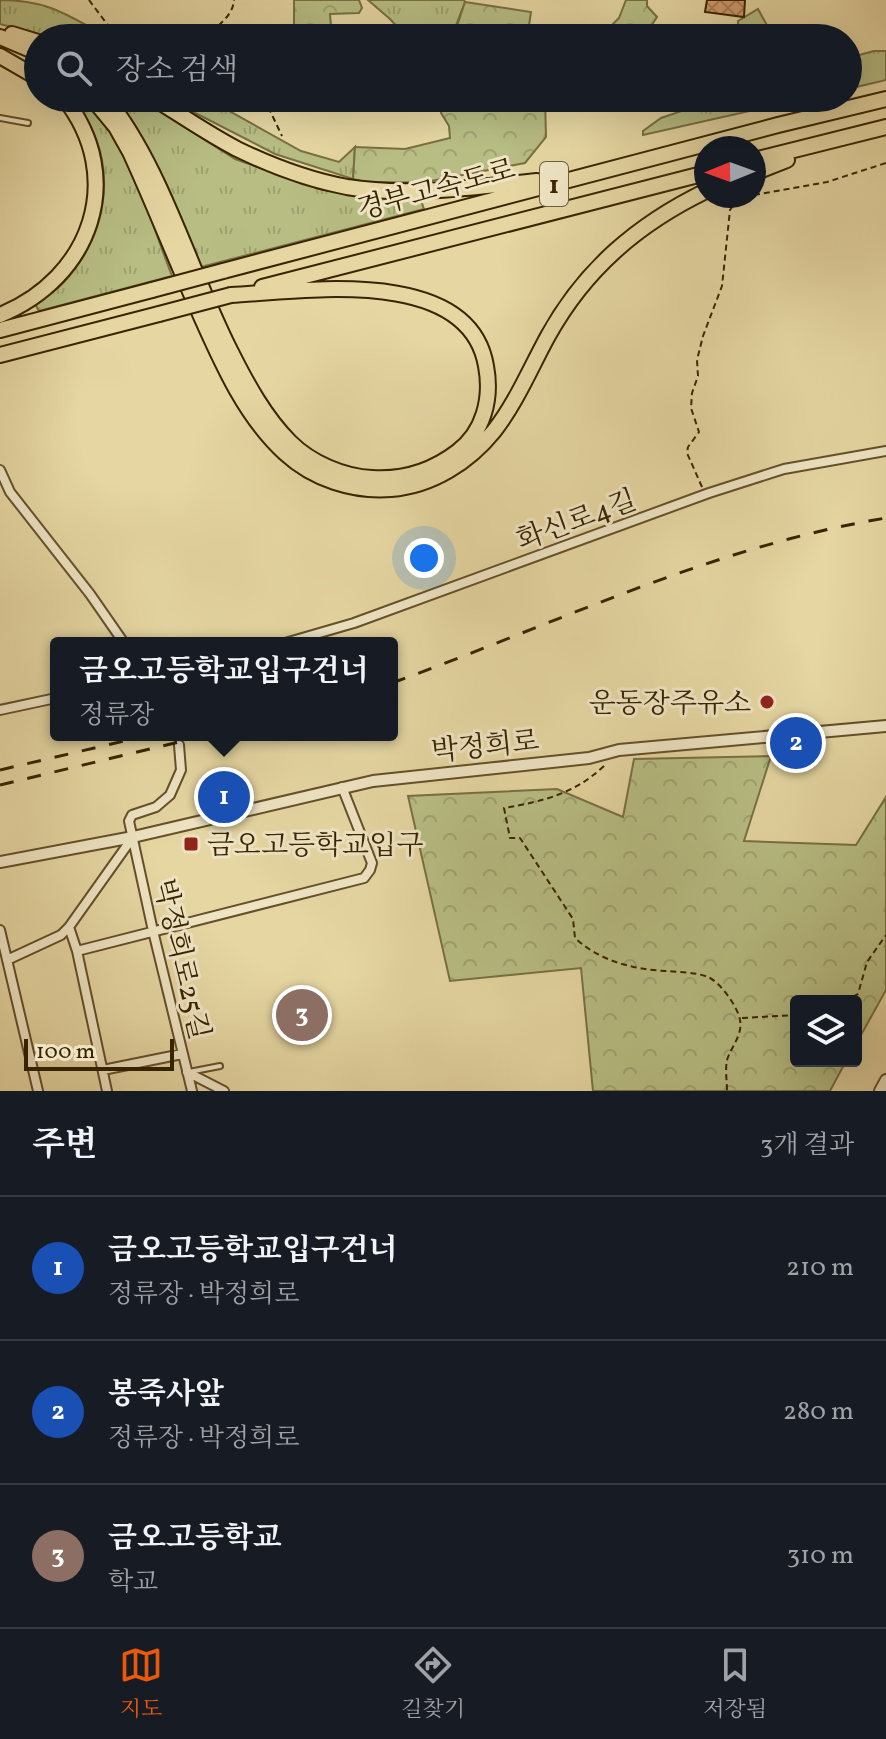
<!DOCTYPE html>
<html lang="ko">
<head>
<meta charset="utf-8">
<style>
  body { margin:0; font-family:Vollkorn,"Noto Serif KR",serif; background:#242831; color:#f1f3f6 }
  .controls { position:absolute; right:24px; bottom:24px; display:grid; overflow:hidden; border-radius:8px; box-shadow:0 8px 32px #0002 }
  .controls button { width:72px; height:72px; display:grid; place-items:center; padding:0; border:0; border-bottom:2px solid #363941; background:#171b24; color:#f1f3f6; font:40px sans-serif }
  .compass { position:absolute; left:694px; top:136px; width:72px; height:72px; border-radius:50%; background:#171b24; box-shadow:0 8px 32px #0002; rotate:269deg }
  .scale { position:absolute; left:24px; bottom:20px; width:150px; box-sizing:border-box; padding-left:8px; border:4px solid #392401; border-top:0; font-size:22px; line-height:28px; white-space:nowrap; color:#392401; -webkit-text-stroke:6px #eee4c3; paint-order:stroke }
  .you { position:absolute; left:424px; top:558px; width:28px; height:28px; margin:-20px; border:6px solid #fff; border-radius:50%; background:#1a73e8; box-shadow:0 0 0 12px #1a73e833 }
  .badge { display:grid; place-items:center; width:52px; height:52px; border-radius:50%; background:#ea580c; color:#fff; font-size:26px; font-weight:700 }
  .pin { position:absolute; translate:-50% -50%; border:4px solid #fff; box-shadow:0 2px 8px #0006 }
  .popup { position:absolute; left:50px; top:637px; width:348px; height:104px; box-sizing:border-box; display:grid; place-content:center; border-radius:8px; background:#171b24; filter:drop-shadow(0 2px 6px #0005); font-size:26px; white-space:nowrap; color:#9ea1a6 }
  .popup b { font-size:30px; color:#f1f3f6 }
  .popup::after { content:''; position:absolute; left:50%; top:100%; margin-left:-16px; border:16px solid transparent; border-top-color:#171b24 }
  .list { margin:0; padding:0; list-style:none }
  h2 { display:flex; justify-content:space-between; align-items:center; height:104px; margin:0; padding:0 32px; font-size:34px }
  h2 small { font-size:26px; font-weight:400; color:#9ea1a6 }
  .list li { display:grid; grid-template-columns:52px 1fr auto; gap:24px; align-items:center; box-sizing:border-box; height:144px; padding:0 32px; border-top:2px solid #363941 }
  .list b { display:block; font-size:30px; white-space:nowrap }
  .list p { margin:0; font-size:26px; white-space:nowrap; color:#9ea1a6 }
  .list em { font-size:26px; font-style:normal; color:#9ea1a6 }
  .icon { flex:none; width:44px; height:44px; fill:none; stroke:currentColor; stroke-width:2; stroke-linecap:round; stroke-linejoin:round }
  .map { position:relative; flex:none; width:886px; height:1091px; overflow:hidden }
  .search { position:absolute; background:#171b24; box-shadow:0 8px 32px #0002; left:24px; right:24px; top:24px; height:88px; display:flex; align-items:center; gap:20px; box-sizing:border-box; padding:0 28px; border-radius:44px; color:#9ea1a6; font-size:30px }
  .sheet { height:536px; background:#171b24 }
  nav { display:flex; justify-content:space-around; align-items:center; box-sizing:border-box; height:112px; border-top:2px solid #363941; background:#171b24; font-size:22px; color:#9ea1a6 }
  nav a { display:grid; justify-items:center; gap:4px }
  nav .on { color:#ea580c }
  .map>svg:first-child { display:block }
  .grass { fill:url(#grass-tufts); stroke:#787042; stroke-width:2 }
  .forest { fill:url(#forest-crowns); stroke:#787042; stroke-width:2 }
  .building { fill:url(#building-cross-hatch); stroke:#392401; stroke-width:2 }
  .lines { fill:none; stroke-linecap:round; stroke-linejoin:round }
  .minor-tunnel { stroke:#c3b282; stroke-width:8; stroke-dasharray:8 4; stroke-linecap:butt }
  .service-casing { stroke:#645029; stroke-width:8 }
  .minor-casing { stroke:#645029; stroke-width:12 }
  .tertiary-casing { stroke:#645029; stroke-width:14 }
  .motorway-casing { stroke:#392401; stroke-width:18 }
  .path { stroke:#392401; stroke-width:2; stroke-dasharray:6 4; stroke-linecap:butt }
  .service { stroke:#eee4c3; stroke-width:4 }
  .minor { stroke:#eee4c3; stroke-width:8 }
  .tertiary { stroke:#eee4c3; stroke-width:10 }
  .motorway { stroke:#e5d6a2; stroke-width:14 }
  .rail { stroke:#392401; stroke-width:3; stroke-dasharray:14 14; stroke-linecap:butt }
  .motorway-bridge-casing { stroke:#392401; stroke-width:18; stroke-linecap:butt }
  .motorway-bridge { stroke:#e5d6a2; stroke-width:14 }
  .poi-dot { fill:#8f2418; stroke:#eee4c3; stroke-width:3 }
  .labels { text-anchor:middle; stroke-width:6; stroke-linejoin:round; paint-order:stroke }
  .shield { fill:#eee4c3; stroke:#6f5e3b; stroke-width:2 }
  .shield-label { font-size:26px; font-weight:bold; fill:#392401 }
  .street-label { font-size:28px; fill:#392401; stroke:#eee4c3 }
  .poi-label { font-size:28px; fill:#392401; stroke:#eee4c3; text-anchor:end }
</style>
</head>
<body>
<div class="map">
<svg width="886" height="1091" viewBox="0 0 886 1091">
  <defs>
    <pattern id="grass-tufts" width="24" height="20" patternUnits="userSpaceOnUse" patternTransform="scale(2)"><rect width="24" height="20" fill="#b7bd83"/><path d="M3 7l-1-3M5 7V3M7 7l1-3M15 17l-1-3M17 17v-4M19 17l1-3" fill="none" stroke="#9ea26f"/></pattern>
    <pattern id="forest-crowns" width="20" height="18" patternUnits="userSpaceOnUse" patternTransform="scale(2)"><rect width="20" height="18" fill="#b7bd83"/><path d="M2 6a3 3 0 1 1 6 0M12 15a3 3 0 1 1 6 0" fill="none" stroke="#9ea26f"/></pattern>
    <pattern id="building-cross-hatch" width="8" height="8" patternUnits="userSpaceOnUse" patternTransform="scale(2)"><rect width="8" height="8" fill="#cf9b6c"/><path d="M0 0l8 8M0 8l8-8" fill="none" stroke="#a97e56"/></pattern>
  </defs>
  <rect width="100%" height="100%" fill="#e5d6a2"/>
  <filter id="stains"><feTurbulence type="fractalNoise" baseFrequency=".0025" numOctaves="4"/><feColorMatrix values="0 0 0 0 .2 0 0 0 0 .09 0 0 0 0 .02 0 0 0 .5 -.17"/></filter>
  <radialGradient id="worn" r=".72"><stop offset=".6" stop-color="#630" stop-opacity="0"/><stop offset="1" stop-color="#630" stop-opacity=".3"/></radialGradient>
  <!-- grass -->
  <path class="grass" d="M0,0C48,0 68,15 109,38H54L0,24Z
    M368,0H464L465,2L455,28L420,36L407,34L400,30L390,19Z
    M758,9L774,38H738V21Z
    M874,51H886V80L848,89V58Z
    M82,98C128,140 150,219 172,276L39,311L35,304C45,297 57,290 65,281C111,230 119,157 75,102Z
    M114,98H140L235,159L319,189L369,197L419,195L424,209L201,267L135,125Z
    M166,98H206L301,151L339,162L355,147L353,179L275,154Z
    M708,98H807L643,135V131L661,118L685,110L690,105Z"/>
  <!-- forest -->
  <path class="forest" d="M294,0H359L362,8L359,13L330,14L332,38H294Z
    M626,0H647V6L657,17C647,36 626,38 608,38L606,31L619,18Z
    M465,2L531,12L528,32L531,38H453Z
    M447,98H545L546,137L525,163L426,182L369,183L353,179L355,147L405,149L450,138L449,126L441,113Z
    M771,756L744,841L856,845L886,797V990L856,1044V1001H796V1061H846L830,1091H593L581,968L450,981L408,796L557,789L623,817L634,759Z"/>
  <!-- building -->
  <path class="building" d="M707,0H745L744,17L705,12Z"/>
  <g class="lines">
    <!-- minor-tunnel -->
    <path class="minor-tunnel" d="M177,735L179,745"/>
    <!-- service casing -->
    <g class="service-casing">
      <path id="service" d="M0,118L28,123
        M189,1072L220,1066"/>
    </g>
    <!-- minor casing -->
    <g class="minor-casing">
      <path id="minor" d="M0,470L10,492L90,594L124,643
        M285,643L354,623L709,493L784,469L886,451
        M0,710L56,698
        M179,745L181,770L170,795L156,807L132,815L129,821L153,931L192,1091
        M0,930L38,1091
        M77,951L364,878L370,870L372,863L342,787
        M7,960L61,935L69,927
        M103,1070L182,1054
        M187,1072L224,1091
        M107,1091L77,951L69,927L133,837"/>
    </g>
    <!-- tertiary casing -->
    <g class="tertiary-casing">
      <path id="tertiary" d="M0,862L133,837L373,781L589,758L619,750L886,726
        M880,1091L886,1080"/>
    </g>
    <!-- motorway casing -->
    <g class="motorway-casing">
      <path id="motorway" d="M12,34L38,42
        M0,37L38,53
        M0,56L38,78
        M92,98L116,127L130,152C153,202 173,253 195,303C218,354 242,414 285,453C313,479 353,492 391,489C432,486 469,462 494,431C516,403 531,367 548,336C585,269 638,224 706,191
        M106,98C162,167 190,272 231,352C247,384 265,417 290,442C311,463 344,477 372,478C403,480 432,471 457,452C484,432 492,398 486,366C469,265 303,291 231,295
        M153,98C181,115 208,134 237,149C272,166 309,180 347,187C409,197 476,187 537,181
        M754,160L886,127
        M754,173L787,160
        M223,271L778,125L886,99
        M262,287L706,173
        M0,315C91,278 127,178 64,98
        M0,330L152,290
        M0,355L159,314"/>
    </g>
    <!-- path -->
    <path class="path" d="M89,0L107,24L125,38
      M203,38C215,28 233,17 234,0
      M264,98L282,136
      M754,195L827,182L886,163
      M702,487L687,453L688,447L699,432L691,408L692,393L698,376L697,360L703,336L722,286L730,210L738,198L751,196
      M604,766C574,794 544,801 504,808L510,838H520L573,919L575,938C600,961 632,969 665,971C679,972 695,972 708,977C720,982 738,1007 740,1020C743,1035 731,1047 727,1060C725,1069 727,1082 727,1091
      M844,1001L858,994L867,962L886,935
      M742,1018L796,1015"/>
    <!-- service -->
    <use href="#service" class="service"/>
    <!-- minor -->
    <use href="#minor" class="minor"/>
    <!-- tertiary -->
    <use href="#tertiary" class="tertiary"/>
    <!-- motorway -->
    <use href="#motorway" class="motorway"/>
    <!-- rail -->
    <path class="rail" d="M392,683C555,624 714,546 886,518
      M0,770L150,735
      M0,785L208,735"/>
    <!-- motorway-bridge casing -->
    <g class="motorway-bridge-casing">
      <path id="motorway-bridge" d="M152,290L223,271
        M159,314L231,295"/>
    </g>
    <!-- motorway-bridge -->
    <use href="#motorway-bridge" class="motorway-bridge"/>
  </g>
  <!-- markers -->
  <g class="poi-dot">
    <circle cx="767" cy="702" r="8"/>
    <rect x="183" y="836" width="16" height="16" rx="4"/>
  </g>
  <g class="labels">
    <!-- shield labels -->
    <rect class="shield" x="540" y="162" width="28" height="44" rx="6"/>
    <g class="shield-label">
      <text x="554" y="193">1</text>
    </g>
    <!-- street labels -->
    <g class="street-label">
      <text transform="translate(436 188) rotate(-15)" y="10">경부고속도로</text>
      <text transform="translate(576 519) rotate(-20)" y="10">화신로4길</text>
      <text transform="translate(485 745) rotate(-6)" y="10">박정희로</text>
      <text transform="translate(183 959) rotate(77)" y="10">박정희로25길</text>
    </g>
    <!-- poi labels -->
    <g class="poi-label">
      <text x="751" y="712">운동장주유소</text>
      <text x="207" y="854" text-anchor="start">금오고등학교입구</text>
    </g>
  </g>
  <rect width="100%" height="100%" filter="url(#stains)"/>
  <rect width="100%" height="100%" fill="url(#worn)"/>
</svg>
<div class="controls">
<button><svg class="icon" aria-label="layers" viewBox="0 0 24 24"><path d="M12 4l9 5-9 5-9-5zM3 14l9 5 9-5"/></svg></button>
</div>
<svg class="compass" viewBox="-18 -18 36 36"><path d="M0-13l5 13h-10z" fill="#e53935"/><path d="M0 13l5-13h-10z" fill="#9ea1a6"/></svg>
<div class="scale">100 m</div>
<div class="you"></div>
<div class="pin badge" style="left:224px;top:797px;background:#1a4fb4">1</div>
<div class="popup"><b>금오고등학교입구건너</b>정류장</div>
<div class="pin badge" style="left:796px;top:743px;background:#1a4fb4">2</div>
<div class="pin badge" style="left:302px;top:1015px;background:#8d6e63">3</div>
<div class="search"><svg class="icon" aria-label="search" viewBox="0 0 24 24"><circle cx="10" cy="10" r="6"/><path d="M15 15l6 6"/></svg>장소 검색</div>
</div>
<section class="sheet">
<h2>주변<small>3개 결과</small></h2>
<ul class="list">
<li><span class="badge" style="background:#1a4fb4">1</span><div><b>금오고등학교입구건너</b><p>정류장 · 박정희로</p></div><em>210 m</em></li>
<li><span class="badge" style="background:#1a4fb4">2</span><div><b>봉죽사앞</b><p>정류장 · 박정희로</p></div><em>280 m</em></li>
<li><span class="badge" style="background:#8d6e63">3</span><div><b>금오고등학교</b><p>학교</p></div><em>310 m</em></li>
</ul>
</section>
<nav>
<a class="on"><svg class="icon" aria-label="map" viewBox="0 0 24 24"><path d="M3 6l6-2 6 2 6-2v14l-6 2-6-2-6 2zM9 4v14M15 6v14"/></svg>지도</a>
<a><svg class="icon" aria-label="directions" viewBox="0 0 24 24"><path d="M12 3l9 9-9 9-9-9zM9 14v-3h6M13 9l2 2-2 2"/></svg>길찾기</a>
<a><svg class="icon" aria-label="saved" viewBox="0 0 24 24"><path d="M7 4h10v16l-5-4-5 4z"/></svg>저장됨</a>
</nav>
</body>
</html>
